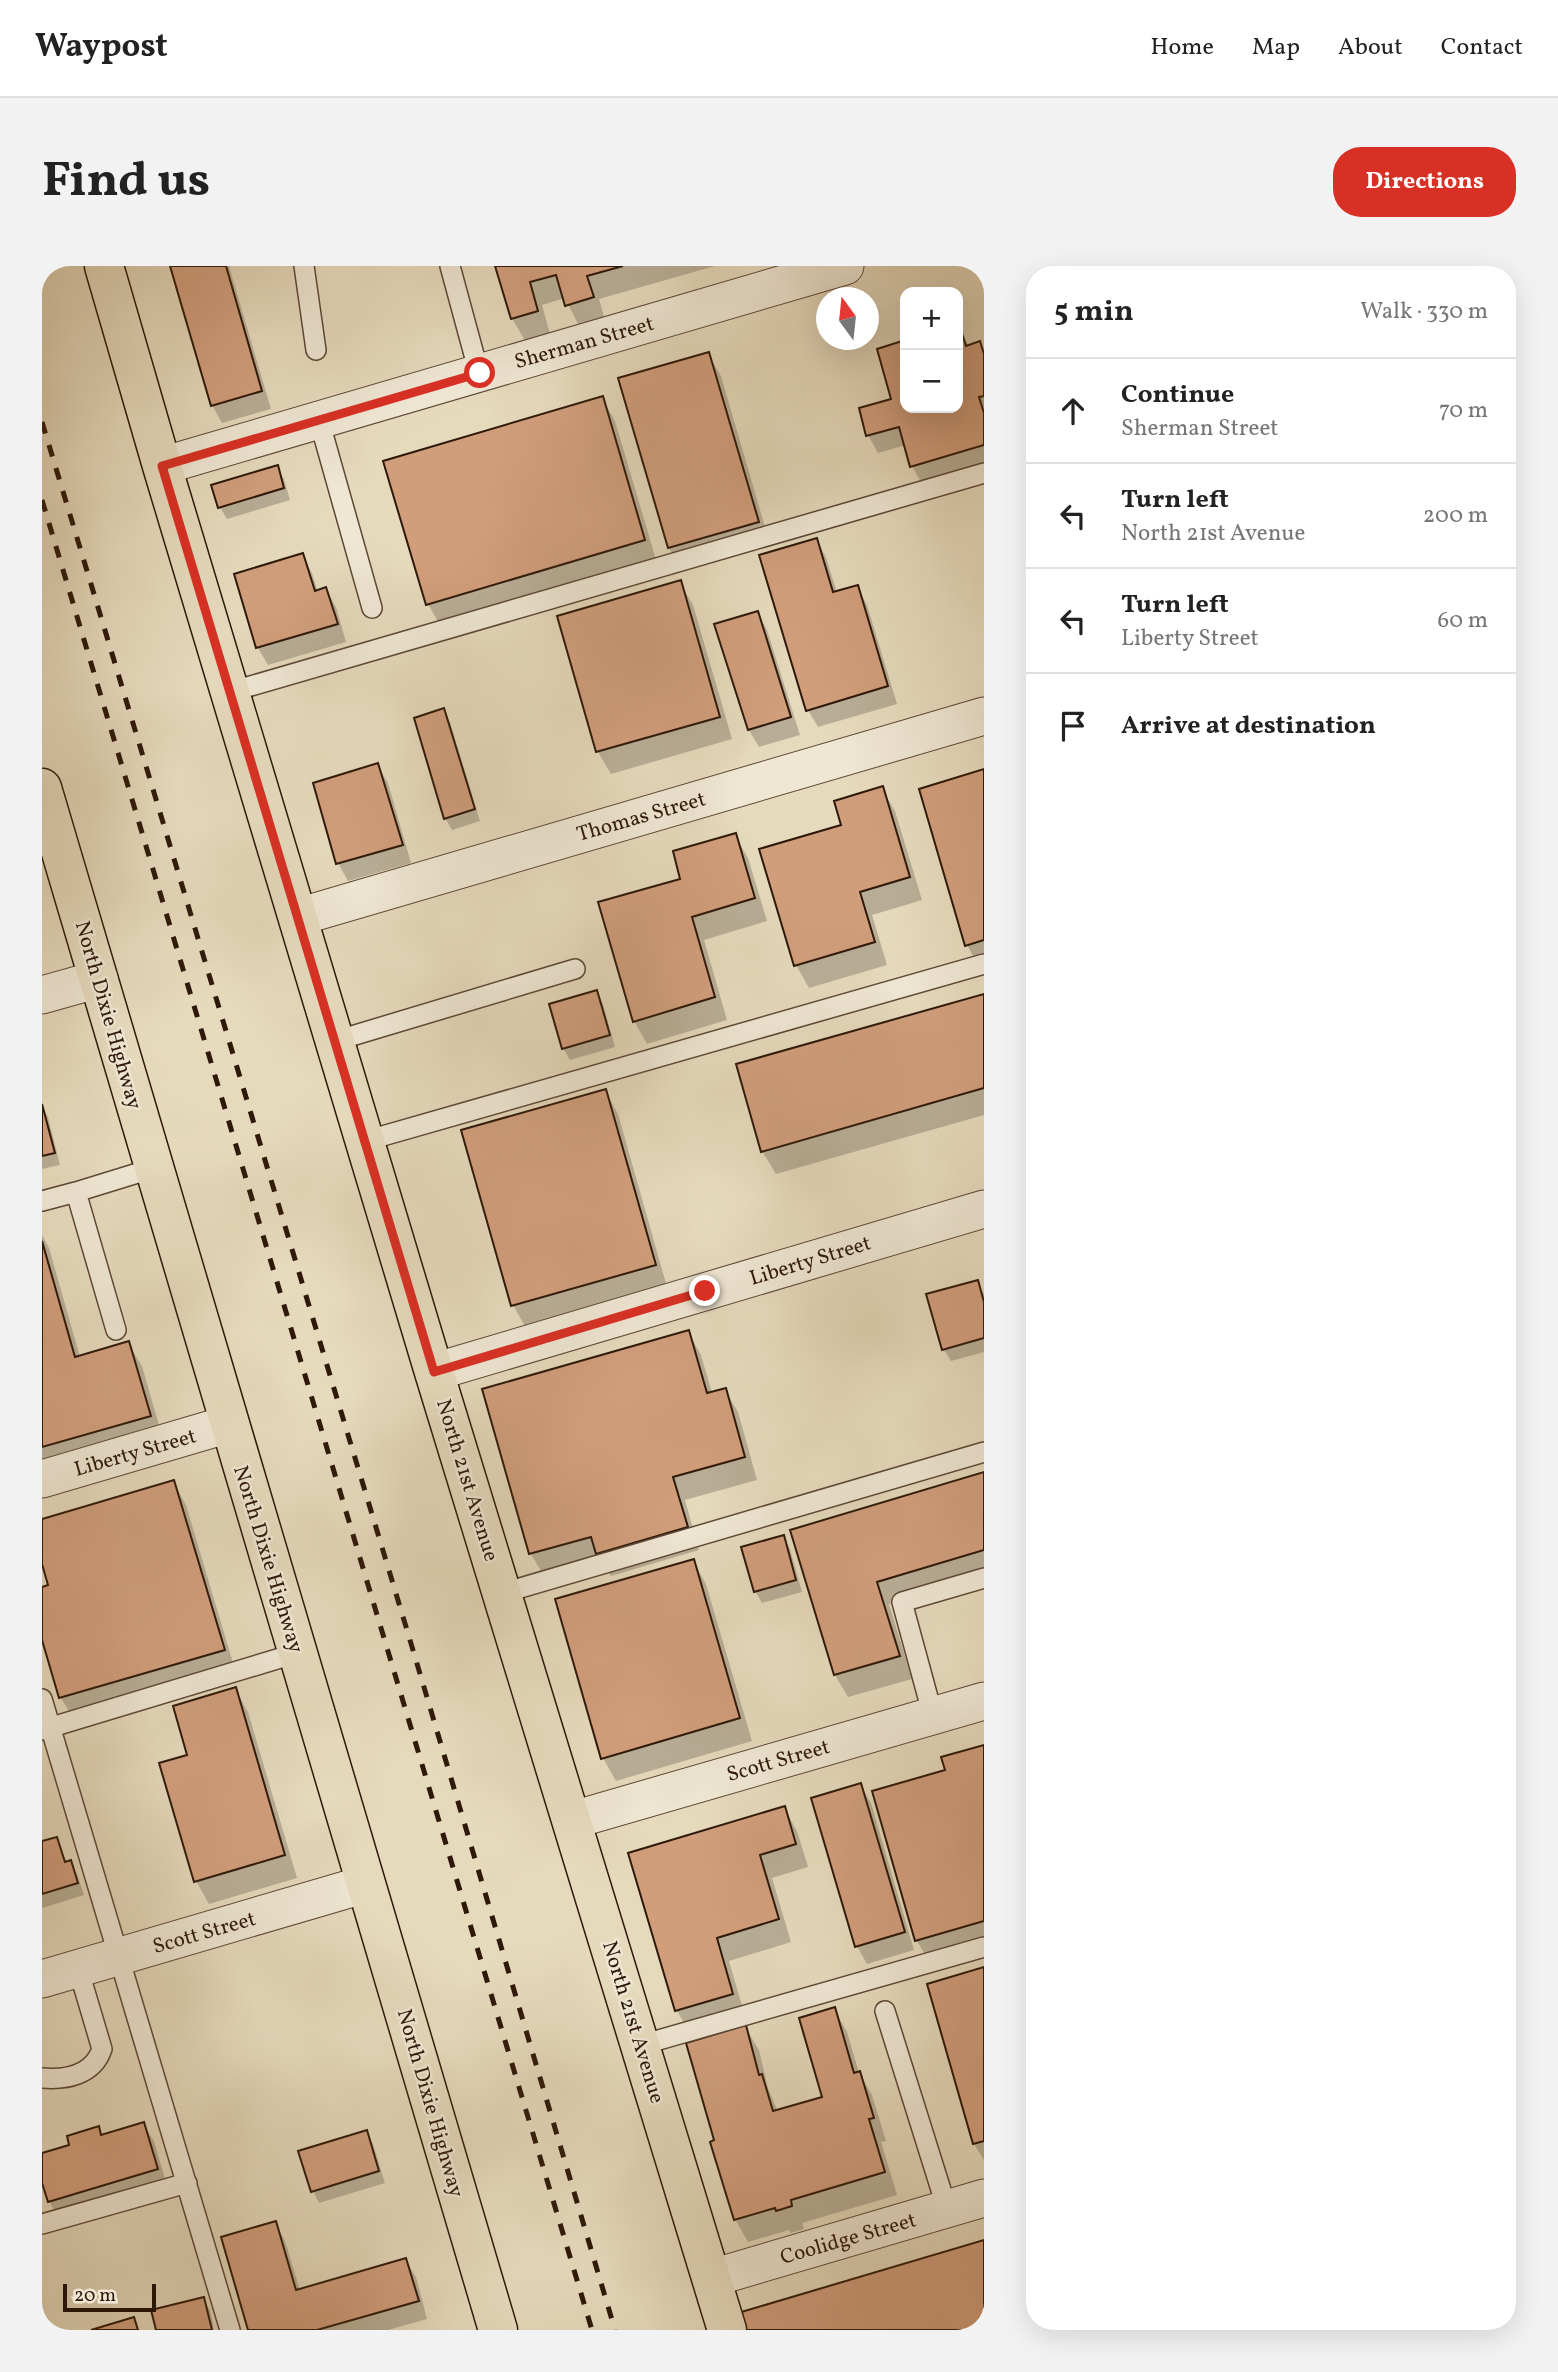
<!DOCTYPE html>
<html lang="en">
<head>
<meta charset="utf-8">
<style>
  body { margin:0; font-family:Vollkorn,serif; background:#f2f2f2; color:#222 }
  .controls { position:absolute; right:21px; top:21px; display:grid; overflow:hidden; border-radius:14px; box-shadow:0 7px 28px #0002 }
  .controls button { width:63px; height:63px; display:grid; place-items:center; padding:0; border:0; border-bottom:2px solid #e0e0e0; background:#fff; color:#222; font:35px sans-serif }
  .compass { position:absolute; left:774px; top:21px; width:63px; height:63px; border-radius:50%; background:#fff; box-shadow:0 7px 28px #0002; rotate:345deg }
  .scale { position:absolute; left:21px; bottom:18px; width:93px; box-sizing:border-box; padding-left:7px; border:4px solid #2e1809; border-top:0; font-size:19px; line-height:24px; white-space:nowrap; color:#2e1809; -webkit-text-stroke:5px #efe7d4; paint-order:stroke }
  .stop { position:absolute; width:21px; height:21px; margin:-16px; border:5px solid #d93025; border-radius:50%; background:#fff }
  .stop.end { background:#d93025; border-color:#fff; box-shadow:0 2px 7px #0008 }
  .list { margin:0; padding:0; list-style:none }
  h2 { display:flex; justify-content:space-between; align-items:center; height:91px; margin:0; padding:0 28px; font-size:30px }
  h2 small { font-size:23px; font-weight:400; color:#767676 }
  .list li { display:grid; grid-template-columns:46px 1fr auto; gap:21px; align-items:center; box-sizing:border-box; height:105px; padding:0 28px; border-top:2px solid #e0e0e0 }
  .list b { display:block; font-size:26px; white-space:nowrap }
  .list p { margin:0; font-size:23px; white-space:nowrap; color:#767676 }
  .list em { font-size:23px; font-style:normal; color:#767676 }
  .icon { flex:none; width:38px; height:38px; fill:none; stroke:currentColor; stroke-width:2; stroke-linecap:round; stroke-linejoin:round }
  .map { position:relative; flex:none; width:942px; height:2064px; overflow:hidden; border-radius:28px }
  header { display:flex; align-items:center; gap:42px; box-sizing:border-box; height:98px; padding:0 35px; background:#fff; border-bottom:2px solid #e0e0e0 }
  header strong { font-size:33px }
  nav { display:flex; gap:38px; margin-inline-start:auto; font-size:24px }
  .intro { display:flex; align-items:center; justify-content:space-between; box-sizing:border-box; height:168px; padding:0 42px }
  h1 { margin:0; font-size:49px }
  .button { padding:18px 32px; border-radius:28px; background:#d93025; color:#fff; font-size:24px; font-weight:700 }
  main { display:flex; gap:42px; padding:0 42px }
  aside { flex:1; background:#fff; border-radius:28px; box-shadow:0 7px 28px #0002 }
  .map>svg:first-child { display:block }
  .shadow { fill:#0003 }
  .building { fill:#d19e7c; stroke:#2e1809; stroke-width:2 }
  .lines { fill:none; stroke-linecap:round; stroke-linejoin:round }
  .lane-casing { stroke:#5c4836; stroke-width:22 }
  .street-casing { stroke:#5c4836; stroke-width:39 }
  .primary-casing { stroke:#2e1809; stroke-width:41 }
  .lane { stroke:#efe7d4; stroke-width:19 }
  .street { stroke:#efe7d4; stroke-width:37 }
  .primary { stroke:#e6dabd; stroke-width:38 }
  .rail { stroke:#2e1809; stroke-width:5; stroke-dasharray:12 12; stroke-linecap:butt }
  .route { stroke:#d93025; stroke-width:9 }
  .labels { text-anchor:middle; stroke-width:5; stroke-linejoin:round; paint-order:stroke }
  .street-label { font-size:21px; fill:#2e1809; stroke:#efe7d4 }
</style>
</head>
<body>
<header>
<strong>Waypost</strong>
<nav><a>Home</a><a>Map</a><a>About</a><a>Contact</a></nav>
</header>
<div class="intro"><h1>Find us</h1><a class="button">Directions</a></div>
<main>
<div class="map">
<svg width="942" height="2064" viewBox="0 0 942 2064">
  <rect width="100%" height="100%" fill="#e6dabd"/>
  <filter id="stains"><feTurbulence type="fractalNoise" baseFrequency=".00286" numOctaves="4"/><feColorMatrix values="0 0 0 0 .2 0 0 0 0 .09 0 0 0 0 .02 0 0 0 .5 -.17"/></filter>
  <radialGradient id="worn" r=".72"><stop offset=".6" stop-color="#630" stop-opacity="0"/><stop offset="1" stop-color="#630" stop-opacity=".3"/></radialGradient>
  <!-- shadow -->
  <path class="shadow" d="M130,0H187L229,143L180,157L170,139Z
    M455,0H673L557,33L563,54L538,62L523,32L500,39L508,68L483,75L470,52Z
    M916,61L927,80L937,77L942,85V200L880,218L870,200L864,179L836,187L826,169L851,134L837,84L863,76V142H916Z
    M666,88L679,110L728,278L640,304L627,282Z
    M560,132L573,155L615,297L399,361L386,338Z
    M235,201L242,213L248,234L185,253L178,241Z
    M774,274L784,291L795,327L815,321L825,339L855,438L776,461L766,444Z
    M260,289L270,307L276,326L284,323L294,341L304,376L226,399L216,382L194,309Z
    M638,317L651,339L690,473L569,508L556,486L517,352Z
    M715,347L725,364L758,469L717,481L707,464L675,359Z
    M402,444L408,456L438,555L410,564L403,552Z
    M335,499L346,517L369,597L306,615L296,597L273,518Z
    M942,505V701L938,702L925,679Z
    M840,523L853,545L880,634L830,649L845,699L767,722L754,699L802,560Z
    M693,569L706,592L725,655L662,674L685,754L605,778L592,755L641,614Z
    M554,726L561,738L573,781L528,794L521,782Z
    M942,730V849L734,908L720,885Z
    M563,825L576,848L625,1021L484,1062L471,1039Z
    M0,840L6,851L18,899L0,903Z
    M0,969L7,982L38,1091L86,1077L100,1100L121,1173L0,1206Z
    M935,1016L942,1028V1086L909,1095L902,1084L886,1030Z
    M646,1066L659,1089L670,1127L683,1124L696,1146L715,1214L643,1234L657,1284L569,1310L559,1294L502,1310L489,1288L442,1125Z
    M942,1208V1310L847,1338L870,1413L806,1431L793,1409L750,1265Z
    M131,1216L144,1239L194,1407L32,1454L19,1432L0,1368V1323L8,1320L0,1292V1255Z
    M741,1271L748,1283L760,1326L720,1337L713,1325Z
    M651,1295L664,1318L710,1475L574,1515L561,1492Z
    M193,1423L206,1446L255,1612L167,1638L154,1615L147,1490Z
    M942,1481V1682L888,1697L875,1675L905,1505Z
    M818,1519L829,1537L872,1684L825,1698L815,1680Z
    M742,1542L755,1565L766,1601L730,1612L749,1676L687,1695L703,1750L648,1767L635,1745L588,1588Z
    M14,1573L25,1597L28,1596L35,1608L42,1629L0,1642V1577Z
    M942,1703V1894L932,1878L887,1719Z
    M792,1743L805,1766L817,1807L830,1829L844,1875L839,1876L855,1929L760,1957L762,1963L749,1967L747,1964L706,1976L693,1953L674,1875L703,1761L717,1784L726,1822L736,1846L782,1832Z
    M101,1858L112,1875L125,1920L17,1953L7,1935L0,1911V1889L29,1880L56,1862L60,1870Z
    M324,1866L331,1878L343,1917L277,1937L271,1925Z
    M233,1957L243,1975L258,2024L363,1994L374,2011L385,2053L346,2064H208Z
    M161,2033L168,2044L172,2064H116Z"/>
  <!-- building -->
  <path class="building" d="M128,0H184L220,125L169,140Z
    M453,0H581L545,10L552,31L523,40L514,9L488,16L496,45L469,53Z
    M917,58L924,80L938,75L942,88V130L937,131L942,147V179L868,201L857,161L824,170L817,142L849,133L835,83L863,74V142H916Z
    M667,86L717,256L626,282L576,112Z
    M561,130L603,274L384,339L341,195Z
    M236,199L242,222L176,242L169,219Z
    M775,272L791,326L816,319L846,420L764,445L717,289Z
    M261,287L273,325L284,321L296,358L214,382L192,308Z
    M639,314L678,451L554,486L515,350Z
    M716,345L749,451L706,464L672,358Z
    M402,442L433,543L402,553L372,452Z
    M336,497L361,579L294,598L271,517Z
    M942,503V674L923,680L877,523Z
    M841,520L868,611L818,626L833,676L752,700L717,583L799,559L792,535Z
    M694,567L713,632L650,651L673,731L591,756L556,636L638,613L631,585Z
    M555,724L568,769L520,783L507,738Z
    M942,728V822L719,886L694,798Z
    M564,823L614,999L469,1040L419,864Z
    M0,838L13,887L0,890Z
    M0,975L33,1091L87,1075L109,1150L0,1181Z
    M936,1014L942,1036V1072L900,1084L884,1028Z
    M647,1064L665,1127L684,1122L703,1191L631,1211L646,1261L554,1288L549,1271L487,1288L440,1123Z
    M942,1206V1284L835,1316L858,1390L792,1409L748,1264Z
    M132,1214L183,1384L17,1432L0,1374V1321L6,1319L0,1298V1253Z
    M742,1269L754,1314L712,1326L699,1281Z
    M652,1293L698,1452L559,1493L513,1333Z
    M194,1421L243,1589L152,1616L117,1497L145,1489L131,1440Z
    M942,1479V1655L873,1675L830,1525L903,1504L899,1491Z
    M819,1517L863,1666L813,1681L769,1532Z
    M743,1540L754,1578L718,1589L737,1653L675,1672L691,1728L633,1745L586,1587Z
    M15,1571L23,1596L29,1594L36,1617L0,1628V1575Z
    M942,1701V1875L931,1878L885,1718Z
    M793,1741L812,1807L818,1805L832,1852L827,1853L843,1906L749,1934L750,1940L734,1945L733,1942L692,1954L668,1876L672,1874L644,1777L704,1759L717,1809L720,1808L731,1845L780,1831L757,1752Z
    M102,1856L116,1903L6,1936L0,1917V1887L27,1879L25,1870L57,1860L59,1869Z
    M325,1864L337,1905L269,1926L256,1885Z
    M234,1955L254,2024L364,1992L377,2035L275,2064H206L179,1971Z
    M942,1974V2064H701L696,2047Z
    M162,2031L170,2064H114L109,2044Z
    M92,2051L96,2064H49Z"/>
  <g class="lines">
    <!-- lane casing -->
    <g class="lane-casing">
      <path id="lane" d="M262,0L274,84
        M408,0L437,107
        M277,154L330,342
        M188,426L942,207
        M293,775L533,703
        M323,875L942,698
        M0,935L34,926
        M74,1064L34,926L112,902
        M461,1327L942,1186
        M0,1433L188,2064
        M891,1450L860,1336L942,1312
        M0,1464L255,1387
        M843,1745L905,1943
        M599,1779L942,1681
        M0,1812C25,1814 51,1809 60,1783L36,1702
        M0,1958L145,1917"/>
    </g>
    <!-- street casing -->
    <g class="street-casing">
      <path id="street" d="M120,200L803,0
        M256,651L942,450
        M0,729L57,713
        M392,1106L942,943
        M0,1213L187,1158
        M531,1554L942,1435
        M0,1713L324,1618
        M670,2012L942,1932"/>
    </g>
    <!-- primary casing -->
    <g class="primary-casing">
      <path id="primary" d="M62,0L120,200L392,1106L685,2064
        M0,522L456,2064"/>
    </g>
    <!-- lane -->
    <use href="#lane" class="lane"/>
    <!-- street -->
    <use href="#street" class="street"/>
    <!-- primary -->
    <use href="#primary" class="primary"/>
    <!-- rail -->
    <path class="rail" d="M0,156L365,1364L573,2064
      M0,234L550,2064"/>
  </g>
  <g class="lines">
    <!-- route -->
    <path class="route" d="M438,107L120,200L392,1106L663,1025"/>
  </g>
  <g class="labels">
    <!-- street labels -->
    <g class="street-label">
      <text transform="translate(542 76) rotate(-16)" y="7">Sherman Street</text>
      <text transform="translate(599 550) rotate(-16)" y="7">Thomas Street</text>
      <text transform="translate(67 749) rotate(74)" y="7">North Dixie Highway</text>
      <text transform="translate(768 994) rotate(-17)" y="7">Liberty Street</text>
      <text transform="translate(93 1186) rotate(-16)" y="7">Liberty Street</text>
      <text transform="translate(426 1214) rotate(73)" y="7">North 21st Avenue</text>
      <text transform="translate(227 1293) rotate(73)" y="7">North Dixie Highway</text>
      <text transform="translate(736 1494) rotate(-16)" y="7">Scott Street</text>
      <text transform="translate(162 1666) rotate(-16)" y="7">Scott Street</text>
      <text transform="translate(592 1756) rotate(73)" y="7">North 21st Avenue</text>
      <text transform="translate(389 1837) rotate(74)" y="7">North Dixie Highway</text>
      <text transform="translate(806 1972) rotate(-16)" y="7">Coolidge Street</text>
    </g>
  </g>
  <rect width="100%" height="100%" filter="url(#stains)"/>
  <rect width="100%" height="100%" fill="url(#worn)"/>
</svg>
<div class="controls">
<button>+</button>
<button>−</button>
</div>
<svg class="compass" viewBox="-18 -18 36 36"><path d="M0-13l5 13h-10z" fill="#e53935"/><path d="M0 13l5-13h-10z" fill="#767676"/></svg>
<div class="scale">20 m</div>
<div class="stop" style="left:438px;top:107px"></div>
<div class="stop end" style="left:663px;top:1025px"></div>
</div>
<aside>
<h2>5 min<small>Walk · 330 m</small></h2>
<ul class="list">
<li><svg class="icon" aria-label="ahead" viewBox="0 0 24 24"><path d="M12 20V5M6 11l6-6 6 6"/></svg><div><b>Continue</b><p>Sherman Street</p></div><em>70 m</em></li>
<li><svg class="icon" aria-label="left" viewBox="0 0 24 24"><path d="M17 20v-9H6M10 6l-5 5 5 5"/></svg><div><b>Turn left</b><p>North 21st Avenue</p></div><em>200 m</em></li>
<li><svg class="icon" aria-label="left" viewBox="0 0 24 24"><path d="M17 20v-9H6M10 6l-5 5 5 5"/></svg><div><b>Turn left</b><p>Liberty Street</p></div><em>60 m</em></li>
<li><svg class="icon" aria-label="arrive" viewBox="0 0 24 24"><path d="M6 21V4h12l-3 4 3 4H6"/></svg><div><b>Arrive at destination</b></div></li>
</ul>
</aside>
</main>
</body>
</html>
